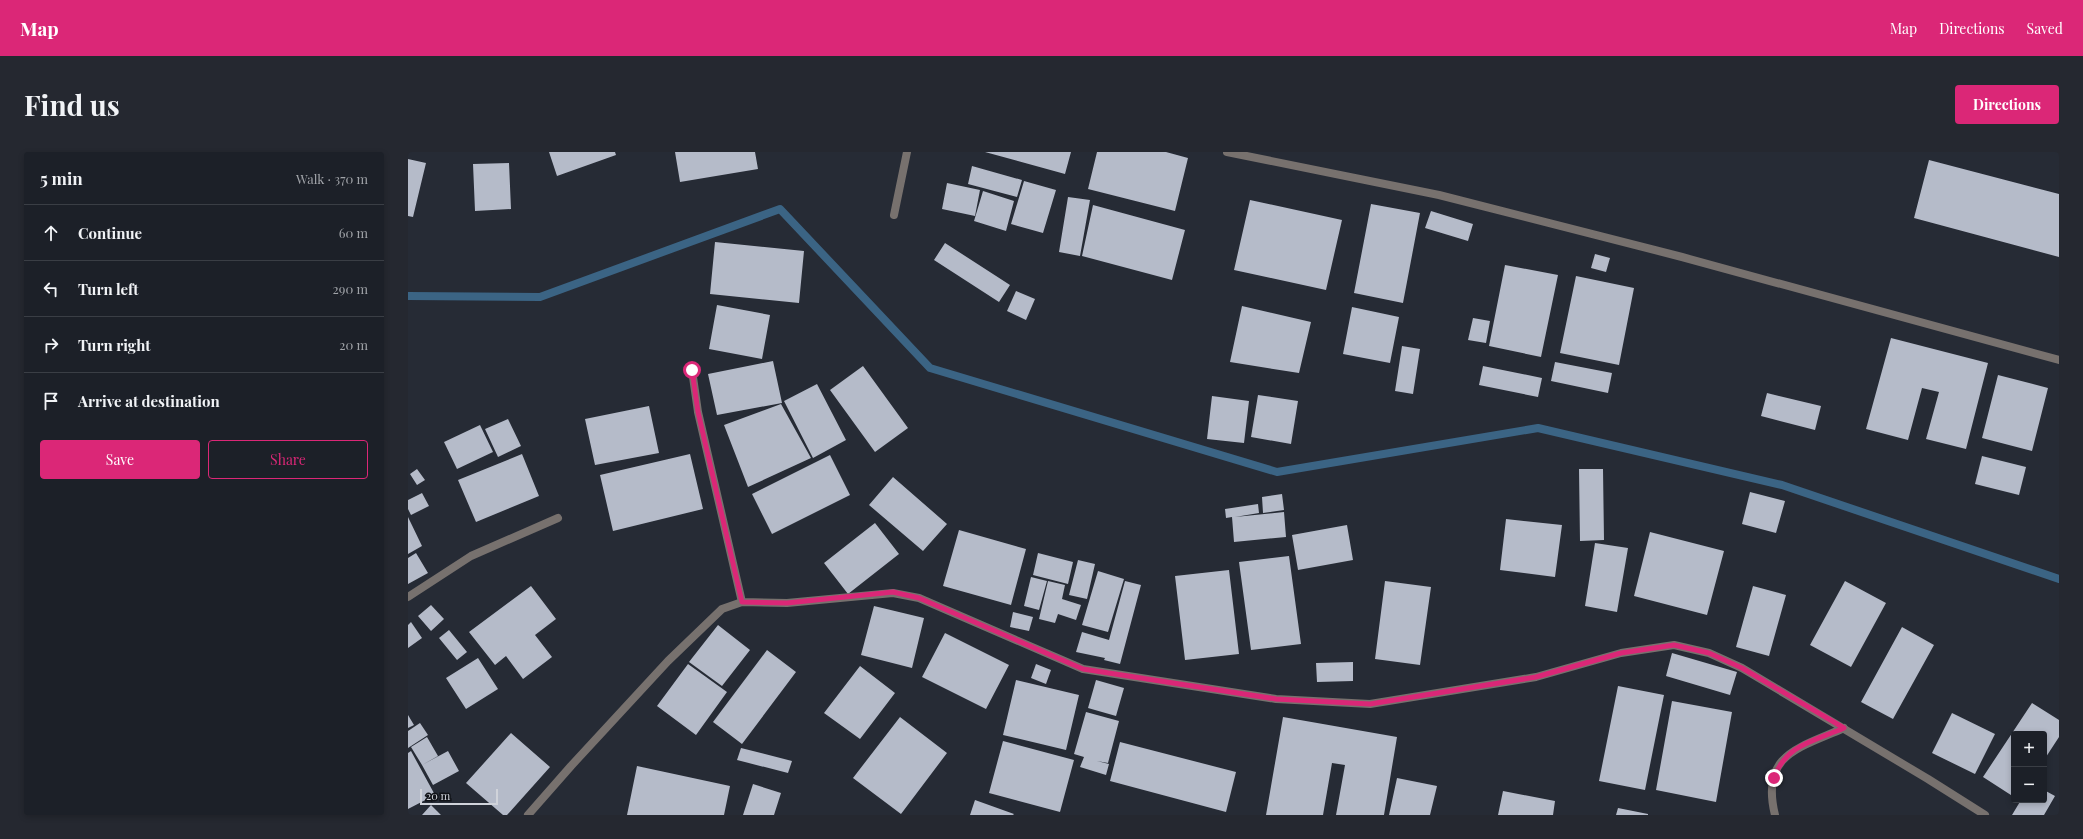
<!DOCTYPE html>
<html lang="en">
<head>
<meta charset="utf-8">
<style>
  body { margin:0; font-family:"Playfair Display",serif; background:#252830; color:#f1f3f6 }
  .controls { position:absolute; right:12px; bottom:12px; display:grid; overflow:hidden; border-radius:4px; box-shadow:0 2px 6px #0003 }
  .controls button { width:36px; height:36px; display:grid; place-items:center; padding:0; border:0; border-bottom:1px solid #3a3e45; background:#1c2028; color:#f1f3f6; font:20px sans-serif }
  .scale { position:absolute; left:12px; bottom:10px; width:78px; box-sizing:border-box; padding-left:4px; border:2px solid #d0d3da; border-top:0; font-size:11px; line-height:14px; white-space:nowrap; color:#d0d3da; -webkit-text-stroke:3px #111318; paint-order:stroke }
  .stop { position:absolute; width:12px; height:12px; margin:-9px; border:3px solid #db2777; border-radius:50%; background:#fff }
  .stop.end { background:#db2777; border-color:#fff; box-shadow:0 1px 4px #0008 }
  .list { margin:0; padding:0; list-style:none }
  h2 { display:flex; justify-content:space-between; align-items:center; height:52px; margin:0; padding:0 16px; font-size:17px }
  h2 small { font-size:13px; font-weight:400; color:#a0a3a8 }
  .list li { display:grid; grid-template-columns:26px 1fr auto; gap:12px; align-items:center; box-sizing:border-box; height:56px; padding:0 16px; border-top:1px solid #3a3e45 }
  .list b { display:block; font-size:15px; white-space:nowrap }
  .list em { font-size:13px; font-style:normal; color:#a0a3a8 }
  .actions { display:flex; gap:8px; padding:12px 16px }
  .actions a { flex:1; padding:9px 0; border:1px solid #db2777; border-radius:4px; text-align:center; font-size:14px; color:#db2777 }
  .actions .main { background:#db2777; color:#fff }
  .icon { flex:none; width:22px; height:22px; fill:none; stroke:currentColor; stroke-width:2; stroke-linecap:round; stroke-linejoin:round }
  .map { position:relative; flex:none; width:1651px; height:663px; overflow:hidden; border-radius:4px }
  header { display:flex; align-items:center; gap:24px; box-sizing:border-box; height:56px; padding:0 20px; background:#db2777; color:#fff }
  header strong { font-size:19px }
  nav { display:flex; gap:22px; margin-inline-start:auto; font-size:14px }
  .intro { display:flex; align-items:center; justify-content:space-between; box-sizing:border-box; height:96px; padding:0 24px }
  h1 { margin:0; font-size:28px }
  .button { padding:10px 18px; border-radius:4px; background:#db2777; color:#fff; font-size:14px; font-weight:700 }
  main { display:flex; gap:24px; padding:0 24px }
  aside { flex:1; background:#1c2028; border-radius:4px; box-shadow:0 2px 6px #0003 }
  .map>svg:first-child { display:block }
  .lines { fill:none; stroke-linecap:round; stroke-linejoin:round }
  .stream { stroke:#3b6484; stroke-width:8 }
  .building { fill:#b5bbc9 }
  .lane { stroke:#77716e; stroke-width:8 }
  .street { stroke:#77716e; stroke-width:8 }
  .route { stroke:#db2777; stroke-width:5 }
</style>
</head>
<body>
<header>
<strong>Map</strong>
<nav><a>Map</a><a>Directions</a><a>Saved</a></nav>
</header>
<div class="intro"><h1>Find us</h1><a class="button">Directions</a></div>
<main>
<aside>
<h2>5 min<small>Walk · 370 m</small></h2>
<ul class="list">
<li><svg class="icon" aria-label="ahead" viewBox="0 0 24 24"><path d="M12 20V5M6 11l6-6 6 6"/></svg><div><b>Continue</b></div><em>60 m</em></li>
<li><svg class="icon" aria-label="left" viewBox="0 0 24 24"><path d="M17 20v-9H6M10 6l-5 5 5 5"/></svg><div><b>Turn left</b></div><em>290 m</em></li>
<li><svg class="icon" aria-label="right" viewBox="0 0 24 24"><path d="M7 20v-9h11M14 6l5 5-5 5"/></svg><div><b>Turn right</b></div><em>20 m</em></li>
<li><svg class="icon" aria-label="arrive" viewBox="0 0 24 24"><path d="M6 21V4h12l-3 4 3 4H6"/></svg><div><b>Arrive at destination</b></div></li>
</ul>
<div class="actions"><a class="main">Save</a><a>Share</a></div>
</aside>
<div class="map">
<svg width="1651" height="663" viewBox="0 0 1651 663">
  <rect width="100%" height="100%" fill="#262b35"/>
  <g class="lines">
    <!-- stream -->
    <path class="stream" d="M0,144L132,145L372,57L522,216L869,320L1130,276L1374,333L1651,427"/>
  </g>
  <!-- building -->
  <path class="building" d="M141,0H207L208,3L149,24Z
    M267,0H347L350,17L272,30Z
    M577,0H663L657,22Z
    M689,0H758L780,6L767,59L680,37Z
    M0,7L18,11L5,65L0,64Z
    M1521,8L1651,42V105L1506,66Z
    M101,11L103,57L67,59L65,12Z
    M564,14L614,28L609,45L560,32Z
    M616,29L648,38L635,81L603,72Z
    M539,31L572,38L567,64L534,57Z
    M575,39L606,49L598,79L566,69Z
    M660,45L682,48L672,104L651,100Z
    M842,48L934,68L918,138L826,118Z
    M963,52L1012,61L995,151L946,141Z
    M685,53L777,78L764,128L674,104Z
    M1023,59L1065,72L1060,89L1017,76Z
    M307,90L396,99L391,151L302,142Z
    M537,91L602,133L591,150L526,108Z
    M1187,102L1202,106L1198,120L1183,116Z
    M1097,113L1150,123L1133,205L1081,194Z
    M1168,124L1226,136L1211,213L1152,201Z
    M608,139L627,147L618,168L599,159Z
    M309,153L362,163L354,207L301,197Z
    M834,154L903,170L891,221L822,210Z
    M944,155L991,165L982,211L935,202Z
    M1065,166L1082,169L1078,191L1060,188Z
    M1483,186L1580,211L1558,297L1518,287L1531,240L1514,236L1500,288L1458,277Z
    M994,194L1012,197L1005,242L987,239Z
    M365,209L374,251L309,263L300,222Z
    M1147,210L1204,221L1200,241L1143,229Z
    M455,214L500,276L467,300L422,238Z
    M1075,214L1134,226L1130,245L1071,233Z
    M1590,223L1640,236L1624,299L1574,286Z
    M409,232L438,288L405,306L376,249Z
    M1359,241L1413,254L1407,278L1353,264Z
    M850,243L890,249L883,292L843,285Z
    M804,244L841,249L836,291L799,287Z
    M373,252L403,306L340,335L316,273Z
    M241,254L251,301L187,313L177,267Z
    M100,267L113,294L90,305L77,277Z
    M72,273L85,300L49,317L36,290Z
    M114,302L131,344L68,370L50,328Z
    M282,302L295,357L205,379L192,323Z
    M422,303L442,343L364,382L344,342Z
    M1574,304L1618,315L1611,343L1567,332Z
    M9,317L17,328L9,333L2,322Z
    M1171,317H1195L1196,388L1172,389Z
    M485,325L539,372L515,399L461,353Z
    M1342,340L1377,349L1368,381L1334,372Z
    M14,341L21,354L3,363L0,357V348Z
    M874,342L876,358L855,361L854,345Z
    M850,352L851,361L827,365L876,360L878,385L826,390L824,365L818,366L817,357Z
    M0,365L14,394L0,402Z
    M1098,367L1154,373L1147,425L1092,418Z
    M467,371L491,402L440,442L416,411Z
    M939,373L945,408L890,418L884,383Z
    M551,378L618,397L603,453L535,434Z
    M1242,380L1316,399L1299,463L1226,444Z
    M1187,391L1220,396L1209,460L1177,454Z
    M8,401L20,421L0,432V406Z
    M630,401L665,410L660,432L625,423Z
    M881,404L893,492L843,498L831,410Z
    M670,408L687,412L679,447L661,443Z
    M821,418L831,502L777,508L767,424Z
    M690,419L716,427L700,480L674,473Z
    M623,425L639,429L631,458L616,454Z
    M640,429L657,433L654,447L673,453L668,468L650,462L647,471L631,467Z
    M717,429L733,433L712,512L696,508L697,506L668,500L674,480L701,488Z
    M977,429L1023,435L1012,513L967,507Z
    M1437,429L1478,451L1443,515L1402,493Z
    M123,434L148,467L127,483L144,505L115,527L98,504L87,513L61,480Z
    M1345,434L1378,443L1361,504L1328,495Z
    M23,453L36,467L23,479L10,464Z
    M466,454L516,466L504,516L453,503Z
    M605,460L625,465L621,479L602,475Z
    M3,470L14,486L0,496V473Z
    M310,473L342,498L314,534L281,510Z
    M1494,475L1526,493L1485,567L1453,550Z
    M41,478L59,500L49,508L31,486Z
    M537,481L601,513L578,557L514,525Z
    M359,498L388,520L334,592L305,570Z
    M1264,501L1329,520L1322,543L1258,524Z
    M70,506L90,537L58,557L38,526Z
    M945,510V529L909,530L908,511Z
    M280,512L319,540L288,583L249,554Z
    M628,512L643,518L638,532L623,526Z
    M452,514L487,541L452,587L416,561Z
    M608,528L671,543L658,598L595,583Z
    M688,528L716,536L708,564L680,556Z
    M1210,534L1256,543L1237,638L1191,629Z
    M1264,549L1324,560L1308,650L1248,638Z
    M1624,551L1651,568V585L1636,608V582H1606V645L1575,625Z
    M678,560L711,569L700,611L689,609L701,612L698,623L672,615L676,605L666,602Z
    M1544,561L1587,582L1567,622L1524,601Z
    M0,563L6,573L0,576Z
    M492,565L539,601L493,662L445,626Z
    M875,565L989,585L976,663H928L937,613L924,611L915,663H858Z
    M12,571L20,583L0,596V579Z
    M103,581L142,615L99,663H95L58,631Z
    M19,585L30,604L14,613L3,595Z
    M595,589L666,608L652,660L581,641Z
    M712,590L828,620L818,660L702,629Z
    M333,596L384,609L380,621L329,608Z
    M3,599L27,643L0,657V601Z
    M40,599L51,619L25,633L14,613Z
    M229,614L322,634L316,663H219Z
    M989,626L1029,634L1022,663H981Z
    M345,632L373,641L366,663H335Z
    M1636,638L1647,644L1636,663H1604L1613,648H1636Z
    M1095,639L1147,649L1145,663H1090Z
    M567,648L606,662L605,663H562Z
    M23,653L33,663H14Z
    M1210,656L1240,662V663H1208Z"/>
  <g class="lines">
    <!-- lane -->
    <path class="lane" d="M486,63L499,0
      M1367,663C1352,602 1391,596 1436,576"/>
    <!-- street -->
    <path class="street" d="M819,0L1031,43L1274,105L1651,208
      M284,218L290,260L334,450
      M0,445L63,404L150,366
      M120,663L163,614L260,509L314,457L334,450L379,451L485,441L511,446L675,517L868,547L962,552L1128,525L1213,501L1266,493L1301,501L1334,516L1520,627L1577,663"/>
  </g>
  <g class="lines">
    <!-- route -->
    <path class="route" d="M284,218L290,260L334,450L379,451L485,440L511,446L675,517L868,547L962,552L1128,525L1213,501L1266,493L1301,501L1334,516L1436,576C1406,589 1377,593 1366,626"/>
  </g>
</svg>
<div class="controls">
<button>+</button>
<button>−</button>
</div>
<div class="scale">20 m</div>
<div class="stop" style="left:284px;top:218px"></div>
<div class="stop end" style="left:1366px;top:626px"></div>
</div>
</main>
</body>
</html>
